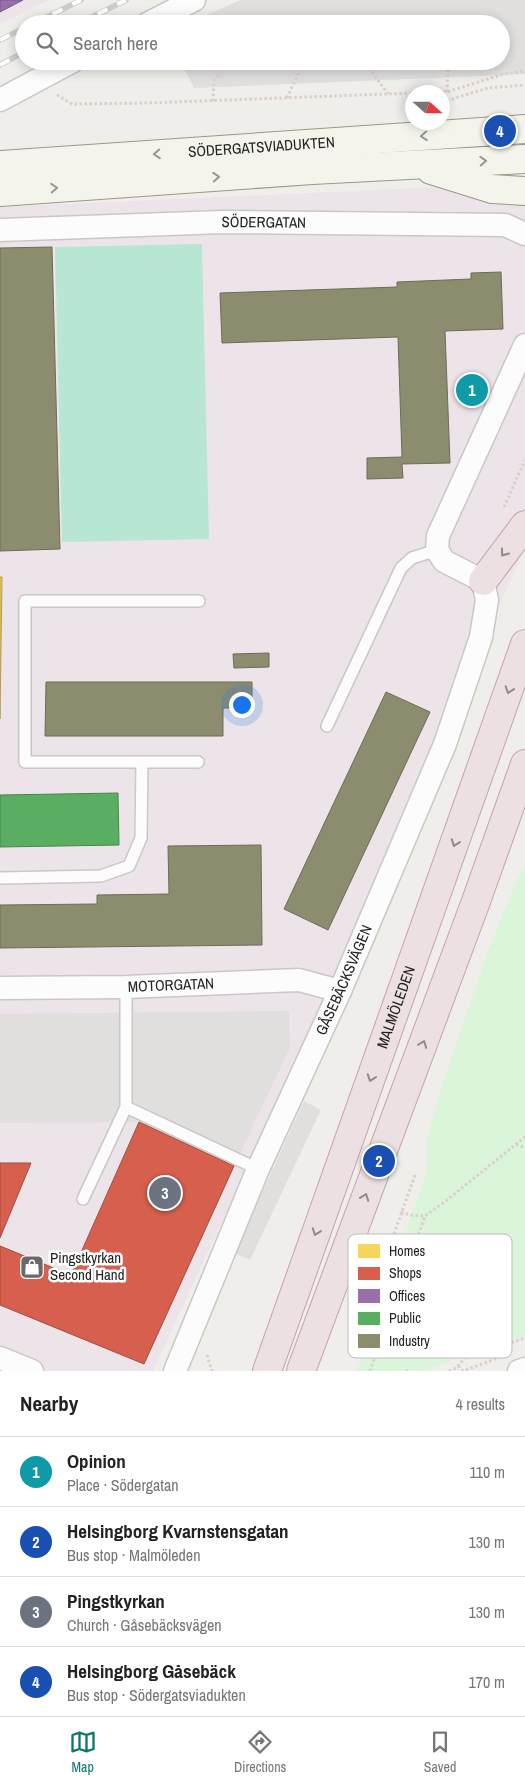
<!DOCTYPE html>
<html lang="en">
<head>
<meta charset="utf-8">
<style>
  body { margin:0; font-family:"Archivo Narrow",sans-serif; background:#f6f6f6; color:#222 }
  .compass { position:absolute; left:405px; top:85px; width:45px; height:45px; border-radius:50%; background:#fff; box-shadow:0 2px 12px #0003; rotate:111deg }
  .you { position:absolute; left:241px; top:704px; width:18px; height:18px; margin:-12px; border:4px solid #fff; border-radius:50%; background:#1a73e8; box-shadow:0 0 0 8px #1a73e833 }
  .badge { display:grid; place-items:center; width:32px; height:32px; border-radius:50%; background:#0f766e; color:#fff; font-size:16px; font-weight:700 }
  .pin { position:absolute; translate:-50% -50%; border:2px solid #fff; box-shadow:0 1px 5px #0006 }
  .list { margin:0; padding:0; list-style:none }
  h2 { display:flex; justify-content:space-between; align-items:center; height:65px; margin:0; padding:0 20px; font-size:21px }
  h2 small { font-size:16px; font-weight:400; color:#767676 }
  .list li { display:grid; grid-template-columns:32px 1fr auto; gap:15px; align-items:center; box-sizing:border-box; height:70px; padding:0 20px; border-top:1px solid #e0e0e0 }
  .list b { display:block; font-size:19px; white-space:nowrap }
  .list p { margin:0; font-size:16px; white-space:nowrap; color:#767676 }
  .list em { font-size:16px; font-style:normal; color:#767676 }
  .icon { flex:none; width:28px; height:28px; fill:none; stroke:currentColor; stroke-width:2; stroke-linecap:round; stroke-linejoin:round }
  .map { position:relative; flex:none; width:525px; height:1371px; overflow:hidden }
  .search { position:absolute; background:#fff; box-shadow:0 2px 12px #0003; left:15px; right:15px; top:15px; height:55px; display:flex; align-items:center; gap:12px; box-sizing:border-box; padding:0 18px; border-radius:28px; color:#767676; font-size:19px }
  .sheet { height:345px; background:#fff }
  nav { display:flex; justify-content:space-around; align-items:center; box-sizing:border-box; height:70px; border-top:1px solid #e0e0e0; background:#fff; font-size:14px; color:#767676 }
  nav a { display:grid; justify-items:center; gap:2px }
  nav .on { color:#0f766e }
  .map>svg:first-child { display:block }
  .industrial { fill:#ede4e9 }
  .park { fill:#daf5da }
  .pitch { fill:#b7e6d2 }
  .parking { fill:#e0dfde }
  .homes { fill:#f6d55c; stroke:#b69f4b }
  .shops { fill:#d6604d; stroke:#a04d40 }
  .offices { fill:#9970ab; stroke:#755982 }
  .public { fill:#5aae61; stroke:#49844e }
  .industry { fill:#8c8c6e; stroke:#6c6c57 }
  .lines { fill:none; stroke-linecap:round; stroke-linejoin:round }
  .lane-casing { stroke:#c9c8c7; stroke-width:14 }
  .street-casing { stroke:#c9c8c7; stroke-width:25 }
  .secondary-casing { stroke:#999a82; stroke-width:30 }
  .highway-casing { stroke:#c5a2ac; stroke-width:30 }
  .path { stroke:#dccecd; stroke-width:3; stroke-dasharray:2.5 2.5; stroke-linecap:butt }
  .lane { stroke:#fdfcfc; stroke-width:11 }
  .street { stroke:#fdfcfc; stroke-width:22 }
  .secondary { stroke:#f4f4ed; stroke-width:28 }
  .highway { stroke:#ece0e2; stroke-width:28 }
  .rail-casing { stroke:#ccc; stroke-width:5.5 }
  .rail { stroke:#fff; stroke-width:4; stroke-dasharray:11; stroke-linecap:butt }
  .oneway { stroke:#969692 }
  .oneway2 { stroke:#918a8c }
  .labels { text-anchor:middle; stroke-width:5; stroke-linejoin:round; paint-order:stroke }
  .street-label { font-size:15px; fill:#222; stroke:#fff }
  .poi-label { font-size:15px; fill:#222; stroke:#fff; text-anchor:start }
  .key { fill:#fff; stroke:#bdbdbd; stroke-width:1 }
  .key-label { font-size:14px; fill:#222 }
</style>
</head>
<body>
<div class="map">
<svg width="525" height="1371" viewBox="0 0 525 1371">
  <rect width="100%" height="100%" fill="#f0eeeb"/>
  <!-- industrial -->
  <path class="industrial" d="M0,0H49L0,24Z
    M525,183V548L296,1061L153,1371H0V207Z"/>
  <!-- park -->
  <path class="park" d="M525,865V1335L421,1371H357L427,1172V1139L441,1088L488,951L515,884Z"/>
  <!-- pitch -->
  <path class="pitch" d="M202,244L209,539L62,542L55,247Z"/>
  <!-- parking -->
  <path class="parking" d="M240,0H525V74L194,88L180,61H501V24H188Z
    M289,1011L290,1048L234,1166L139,1122L0,1123V1014Z
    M304,1101L321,1110L250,1260L234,1253Z"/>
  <!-- homes -->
  <path class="homes" d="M0,577H2L0,719Z"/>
  <!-- shops -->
  <path class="shops" d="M139,1122L234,1166L144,1364L0,1305V1246L71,1275Z
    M0,1163H31L0,1238Z"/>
  <!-- offices -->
  <path class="offices" d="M0,0H23L0,12Z"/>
  <!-- public -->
  <path class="public" d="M118,793L119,845L0,847V795Z"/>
  <!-- industry -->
  <path class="industry" d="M52,247L60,549L0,551V248Z
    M501,272L503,329L445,331L450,463L402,464L403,478L367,479V458L402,457L398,337L222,343L220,293L397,287V282L471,279V273Z
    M269,653V667L234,668L233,654Z
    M46,682H252V708H223V736H45Z
    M386,692L430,712L328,930L284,909Z
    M261,845L262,945L0,948V905L97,904V895L169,894L168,846Z"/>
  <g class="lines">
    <!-- lane casing -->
    <g class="lane-casing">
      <path id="lane" d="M327,726L401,568L412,558L437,550
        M198,762H25V601H199
        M0,878L101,876L129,866L141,838L142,762
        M126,1107L258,1169
        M83,1199L126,1107V987"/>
    </g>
    <!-- street casing -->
    <g class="street-casing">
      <g id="street">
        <path d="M147,24L194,0"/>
        <path d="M0,100L73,61"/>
        <path id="s1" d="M0,230L223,222L505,225L525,234"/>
        <path id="s2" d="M0,988L126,987L299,980L340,991"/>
        <path d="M0,1358L32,1371"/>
        <path id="s3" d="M175,1371L258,1169L340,991L445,744L481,637L487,600L483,581L444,561L437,550L438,536L525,345"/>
        <path d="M519,1371L525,1369"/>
      </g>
    </g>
    <!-- secondary casing -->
    <g class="secondary-casing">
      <g id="secondary">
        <path id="s4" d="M0,165L525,129"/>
        <path d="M431,170L492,189L525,191"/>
        <path d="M0,192L312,170L525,159"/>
      </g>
    </g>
    <!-- highway casing -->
    <g class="highway-casing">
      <g id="highway">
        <path d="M483,581L525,525"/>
        <path id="s5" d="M267,1371L525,644"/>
        <path d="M301,1371L475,904L525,764"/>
      </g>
    </g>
    <!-- path -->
    <path class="path" d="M372,72L388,94
      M438,92H447L504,74L525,71
      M447,92L448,70
      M57,95L72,104L148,103L412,93
      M287,98L299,72
      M213,101L214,81L221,73
      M442,102L488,88L525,85
      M504,507L525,460
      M516,1144L525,1148
      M401,1212L411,1215L425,1216L447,1200L525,1137
      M394,1234L415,1175
      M207,1355L212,1371
      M458,1366L463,1371L498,1358
      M370,1371L425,1216
      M406,1371H408
      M449,1371L456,1368L465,1358L525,1338"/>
    <!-- lane -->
    <use href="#lane" class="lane"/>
    <!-- street -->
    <use href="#street" class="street"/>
    <!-- secondary -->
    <use href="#secondary" class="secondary"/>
    <!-- highway -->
    <use href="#highway" class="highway"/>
    <!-- rail casing -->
    <g class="rail-casing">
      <path id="rail" d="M33,24L81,0
        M78,24L126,0
        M0,40L24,28
        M0,65L24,52"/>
    </g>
    <!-- rail -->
    <use href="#rail" class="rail"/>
  </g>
  <!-- one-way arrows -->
  <defs><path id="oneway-chevron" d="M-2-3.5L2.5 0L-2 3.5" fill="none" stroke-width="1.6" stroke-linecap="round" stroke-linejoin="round" transform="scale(1.25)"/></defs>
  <g class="oneway">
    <use href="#oneway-chevron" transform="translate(424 136) rotate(176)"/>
    <use href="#oneway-chevron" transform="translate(157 154) rotate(176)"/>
    <use href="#oneway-chevron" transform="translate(483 161) rotate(-3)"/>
    <use href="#oneway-chevron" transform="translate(216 177) rotate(-4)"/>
    <use href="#oneway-chevron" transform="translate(54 188) rotate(-4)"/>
  </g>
  <g class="oneway2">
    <use href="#oneway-chevron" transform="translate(504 553) rotate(126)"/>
    <use href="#oneway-chevron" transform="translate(509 690) rotate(109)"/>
    <use href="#oneway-chevron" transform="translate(455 843) rotate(110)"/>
    <use href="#oneway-chevron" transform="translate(423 1044) rotate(-69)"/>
    <use href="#oneway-chevron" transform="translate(371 1078) rotate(110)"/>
    <use href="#oneway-chevron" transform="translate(365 1197) rotate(-70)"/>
    <use href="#oneway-chevron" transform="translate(316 1232) rotate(110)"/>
  </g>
  <!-- icons -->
  <defs>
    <g id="shop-square" transform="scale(1.25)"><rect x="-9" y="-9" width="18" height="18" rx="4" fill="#6a6968" stroke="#fff"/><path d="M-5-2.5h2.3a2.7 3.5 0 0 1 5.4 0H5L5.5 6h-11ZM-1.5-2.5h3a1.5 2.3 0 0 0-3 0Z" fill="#fff"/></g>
  </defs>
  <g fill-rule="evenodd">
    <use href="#shop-square" x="32" y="1267"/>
  </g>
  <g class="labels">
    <!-- street labels -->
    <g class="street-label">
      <text dy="5" stroke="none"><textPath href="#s4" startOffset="262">SÖDERGATSVIADUKTEN</textPath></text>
      <text dy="5" stroke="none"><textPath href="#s1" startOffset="264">SÖDERGATAN</textPath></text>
      <text dy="5" stroke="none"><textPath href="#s3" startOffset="426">GÅSEBÄCKSVÄGEN</textPath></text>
      <text dy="5" stroke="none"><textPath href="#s2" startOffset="171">MOTORGATAN</textPath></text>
      <text dy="5" stroke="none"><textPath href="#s5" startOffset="386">MALMÖLEDEN</textPath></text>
    </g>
    <!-- poi labels -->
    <g class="poi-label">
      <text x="50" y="1263">Pingstkyrkan<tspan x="50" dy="17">Second Hand</tspan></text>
    </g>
  </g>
  <!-- legend -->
  <rect x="348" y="1234" width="164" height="124" rx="8" class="key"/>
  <rect x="358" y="1244" width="22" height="14" fill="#f6d55c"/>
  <rect x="358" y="1267" width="22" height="13" fill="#d6604d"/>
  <rect x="358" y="1289" width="22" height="14" fill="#9970ab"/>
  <rect x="358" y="1312" width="22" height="13" fill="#5aae61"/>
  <rect x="358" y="1334" width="22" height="14" fill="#8c8c6e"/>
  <g class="key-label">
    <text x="389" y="1256">Homes</text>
    <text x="389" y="1278">Shops</text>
    <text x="389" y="1301">Offices</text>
    <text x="389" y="1323">Public</text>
    <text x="389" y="1346">Industry</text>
  </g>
</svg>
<svg class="compass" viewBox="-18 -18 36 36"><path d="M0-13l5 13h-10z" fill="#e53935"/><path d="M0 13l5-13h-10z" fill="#767676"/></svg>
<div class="you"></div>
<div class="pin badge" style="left:472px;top:390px;background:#0f9aa8">1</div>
<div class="pin badge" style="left:379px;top:1161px;background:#1a4fb4">2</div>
<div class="pin badge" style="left:165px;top:1193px;background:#6b7280">3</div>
<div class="pin badge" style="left:500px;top:131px;background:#1a4fb4">4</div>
<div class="search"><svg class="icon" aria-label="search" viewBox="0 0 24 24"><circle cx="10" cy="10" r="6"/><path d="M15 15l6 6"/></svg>Search here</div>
</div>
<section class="sheet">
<h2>Nearby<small>4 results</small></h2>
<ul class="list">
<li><span class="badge" style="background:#0f9aa8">1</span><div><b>Opinion</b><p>Place · Södergatan</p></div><em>110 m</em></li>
<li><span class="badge" style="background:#1a4fb4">2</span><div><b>Helsingborg Kvarnstensgatan</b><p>Bus stop · Malmöleden</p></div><em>130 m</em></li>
<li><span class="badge" style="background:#6b7280">3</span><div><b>Pingstkyrkan</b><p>Church · Gåsebäcksvägen</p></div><em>130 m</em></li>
<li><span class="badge" style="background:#1a4fb4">4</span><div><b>Helsingborg Gåsebäck</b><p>Bus stop · Södergatsviadukten</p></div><em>170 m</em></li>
</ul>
</section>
<nav>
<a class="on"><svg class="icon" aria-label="map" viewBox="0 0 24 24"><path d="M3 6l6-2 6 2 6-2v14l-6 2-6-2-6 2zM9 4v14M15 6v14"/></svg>Map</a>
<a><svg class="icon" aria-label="directions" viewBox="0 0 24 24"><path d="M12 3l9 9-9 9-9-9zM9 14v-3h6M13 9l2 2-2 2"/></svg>Directions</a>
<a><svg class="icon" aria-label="saved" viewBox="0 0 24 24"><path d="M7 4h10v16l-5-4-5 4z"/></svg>Saved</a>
</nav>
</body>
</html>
